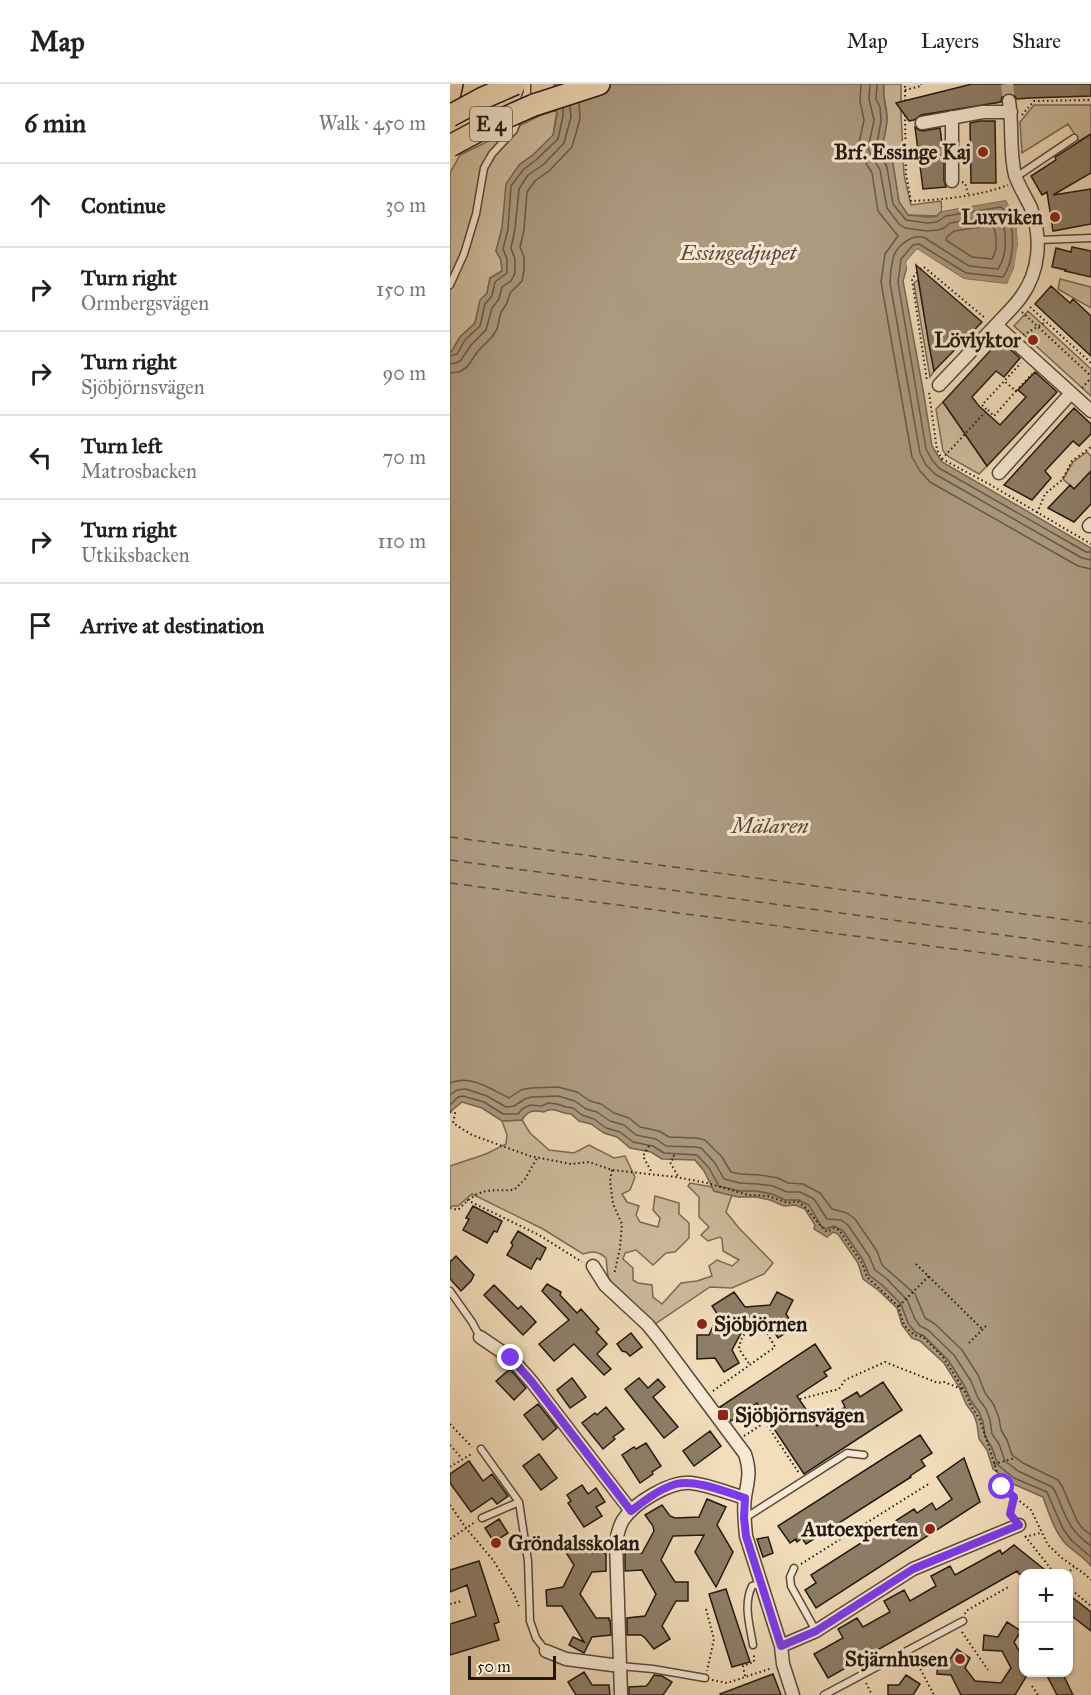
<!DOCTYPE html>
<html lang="en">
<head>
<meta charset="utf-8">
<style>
  body { margin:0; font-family:"IM FELL Great Primer",serif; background:#f2f2f2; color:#202124 }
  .controls { position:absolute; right:18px; bottom:18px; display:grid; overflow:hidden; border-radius:12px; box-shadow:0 2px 4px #0004 }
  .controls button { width:54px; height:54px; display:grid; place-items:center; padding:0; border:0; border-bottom:2px solid #e0e0e0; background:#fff; color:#202124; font:30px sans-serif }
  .scale { position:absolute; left:18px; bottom:15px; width:88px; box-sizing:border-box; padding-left:6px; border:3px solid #21180e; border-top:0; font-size:16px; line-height:21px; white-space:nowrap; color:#21180e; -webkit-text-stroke:4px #f7e9d3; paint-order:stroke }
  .stop { position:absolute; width:18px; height:18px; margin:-14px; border:4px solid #7c3aed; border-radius:50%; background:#fff }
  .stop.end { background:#7c3aed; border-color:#fff; box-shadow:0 2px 6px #0008 }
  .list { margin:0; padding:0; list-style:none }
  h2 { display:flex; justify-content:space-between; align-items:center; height:78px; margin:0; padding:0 24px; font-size:26px }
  h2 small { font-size:20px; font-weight:400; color:#757577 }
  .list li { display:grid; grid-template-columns:39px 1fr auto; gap:18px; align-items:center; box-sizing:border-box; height:84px; padding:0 24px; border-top:2px solid #e0e0e0 }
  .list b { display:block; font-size:22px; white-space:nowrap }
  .list p { margin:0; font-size:20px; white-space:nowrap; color:#757577 }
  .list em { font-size:20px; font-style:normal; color:#757577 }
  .icon { flex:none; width:33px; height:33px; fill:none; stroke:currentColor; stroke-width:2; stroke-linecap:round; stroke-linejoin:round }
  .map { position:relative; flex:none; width:641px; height:1611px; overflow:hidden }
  header { display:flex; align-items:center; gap:36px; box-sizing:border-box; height:84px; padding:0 30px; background:#fff; border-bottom:2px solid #e0e0e0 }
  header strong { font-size:28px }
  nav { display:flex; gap:33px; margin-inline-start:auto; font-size:21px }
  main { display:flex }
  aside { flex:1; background:#fff }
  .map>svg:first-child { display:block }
  .green { fill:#cfbc9e; stroke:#786a56; stroke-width:1.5 }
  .water { fill:#ac9a80; stroke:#746652; stroke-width:1.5 }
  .pier { fill:#f3ddbb }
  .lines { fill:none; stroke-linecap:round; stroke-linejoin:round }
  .shore { stroke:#665947; stroke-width:1.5 }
  .ferry { stroke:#594c3c; stroke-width:1.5; stroke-dasharray:8 6; stroke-linecap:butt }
  .building { fill:#8e7e68; stroke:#21180e; stroke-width:1.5 }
  .minor-tunnel { stroke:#c9b698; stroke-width:12; stroke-dasharray:12 6; stroke-linecap:butt }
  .service-casing { stroke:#564939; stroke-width:9 }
  .minor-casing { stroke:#564939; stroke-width:15 }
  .motorway-casing { stroke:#21180e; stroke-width:24 }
  .path { stroke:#21180e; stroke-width:2; stroke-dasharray:1.5 3; stroke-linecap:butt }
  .service { stroke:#f7e9d3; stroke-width:6 }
  .minor { stroke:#f7e9d3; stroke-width:12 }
  .motorway { stroke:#f3ddbb; stroke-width:21 }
  .motorway-bridge-casing { stroke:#21180e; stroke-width:24; stroke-linecap:butt }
  .motorway-bridge { stroke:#f3ddbb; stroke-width:21 }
  .route { stroke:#7c3aed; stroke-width:8 }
  .poi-dot { fill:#8f2418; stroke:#f7e9d3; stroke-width:2 }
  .labels { text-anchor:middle; stroke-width:6; stroke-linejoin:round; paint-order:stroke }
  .shield { fill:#f7e9d3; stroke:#615749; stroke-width:1.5 }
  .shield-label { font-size:20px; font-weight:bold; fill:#21180e }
  .poi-label { font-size:21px; font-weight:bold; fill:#21180e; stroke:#f7e9d3; text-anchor:end }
  .water-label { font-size:22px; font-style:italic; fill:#594c3c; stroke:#f7e9d3 }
</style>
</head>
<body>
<header>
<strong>Map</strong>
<nav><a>Map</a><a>Layers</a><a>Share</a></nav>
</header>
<main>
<aside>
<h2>6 min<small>Walk · 450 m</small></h2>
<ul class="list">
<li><svg class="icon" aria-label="ahead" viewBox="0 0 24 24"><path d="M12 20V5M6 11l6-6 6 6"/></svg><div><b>Continue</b></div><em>30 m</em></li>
<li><svg class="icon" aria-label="right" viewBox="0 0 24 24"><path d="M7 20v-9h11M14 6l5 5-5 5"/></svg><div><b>Turn right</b><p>Ormbergsvägen</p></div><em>150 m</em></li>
<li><svg class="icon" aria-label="right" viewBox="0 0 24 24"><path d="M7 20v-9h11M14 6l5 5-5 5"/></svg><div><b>Turn right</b><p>Sjöbjörnsvägen</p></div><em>90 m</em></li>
<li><svg class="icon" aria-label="left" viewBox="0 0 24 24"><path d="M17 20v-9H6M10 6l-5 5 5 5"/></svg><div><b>Turn left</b><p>Matrosbacken</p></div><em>70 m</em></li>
<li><svg class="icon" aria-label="right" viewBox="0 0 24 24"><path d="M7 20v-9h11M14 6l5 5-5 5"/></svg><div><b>Turn right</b><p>Utkiksbacken</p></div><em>110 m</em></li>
<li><svg class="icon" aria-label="arrive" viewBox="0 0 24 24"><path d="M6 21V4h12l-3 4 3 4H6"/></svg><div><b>Arrive at destination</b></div></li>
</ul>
</aside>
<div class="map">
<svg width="641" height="1611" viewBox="0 0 641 1611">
  <rect width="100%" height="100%" fill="#f3ddbb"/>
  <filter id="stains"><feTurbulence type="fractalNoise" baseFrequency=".00333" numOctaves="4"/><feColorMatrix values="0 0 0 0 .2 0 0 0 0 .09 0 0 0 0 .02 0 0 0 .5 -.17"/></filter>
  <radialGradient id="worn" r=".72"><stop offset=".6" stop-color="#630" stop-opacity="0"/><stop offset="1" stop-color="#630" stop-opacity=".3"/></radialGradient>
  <!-- green -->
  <path class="green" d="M434,0H451V29L454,91L461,121L491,117L492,127L487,132L458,131L449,118L443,80L432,64C433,54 437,44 437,34C437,21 432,13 434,0Z
    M584,21H641V50L629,57L618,40L572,69L570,38Z
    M107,26L103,52L83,71L69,81L46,167L51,176L52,187L40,194L37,209L30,217L25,239L10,253L0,270V89L10,71L89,32Z
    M610,195L641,203V224L608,205Z
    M468,196L484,287L480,293L464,199Z
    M578,227L641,285V312L564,242Z
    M493,318L537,382L529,390L499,373L493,367L486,325Z
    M637,368L641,372V387L624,405L613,395L623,378Z
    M72,1036L80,1049L99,1066L124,1069L139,1061L164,1074L175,1072L185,1093L180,1106L172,1110L177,1118L189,1122L186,1131L190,1138L208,1143L210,1134L203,1126L205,1112L229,1119V1130L239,1139V1154L225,1168L216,1169L203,1181L186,1166L175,1169L173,1175L183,1184V1196L188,1199L202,1201L203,1213L212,1220L231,1199L247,1197L262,1192L259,1182L267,1176L282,1182L289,1176L273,1167L272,1155L270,1153L258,1157L251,1151L259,1143L249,1133V1113L238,1102L240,1099L262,1103L264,1107L282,1111L276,1128L289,1144L323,1179L314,1190L282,1204L260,1203L205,1240L164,1202L158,1193L156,1174C148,1167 143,1167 133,1170L93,1145L22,1110L8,1122H0V1082L36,1070L56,1060L57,1051L52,1037Z"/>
  <!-- water -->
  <path class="water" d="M104,0H434C432,12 436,22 437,34C437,44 434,54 432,64L443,80L449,118L458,131L478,133L487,132L492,127L556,116C572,144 573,171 557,200L514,195L467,165L456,178L457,183L453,197L474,311L482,362L492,378L641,464V1482C634,1473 624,1468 616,1460C604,1447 599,1429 593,1413L561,1399L543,1385L537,1366L529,1355L527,1340L524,1331L516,1320L509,1303L494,1279L470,1257L462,1254L452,1241L447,1224L428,1206L413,1195L408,1179L388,1150L383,1148L377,1153L364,1145L365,1141L355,1125L345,1121L334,1122L320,1116L306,1113H288L264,1107L254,1087L245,1076L212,1075L201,1068L180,1064L167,1053L154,1049L141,1040L129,1037L121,1030C111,1030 103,1022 94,1028C84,1026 78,1026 72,1036L52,1037L32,1024L12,1018L0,1028V270L10,253L25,239L30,216L37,209L40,194L52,187L51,176L46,167L52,144L56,100L69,81L83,71L103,51L107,31Z"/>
  <!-- pier -->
  <path class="pier" d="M556,113L559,114L569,135L571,160L567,185L559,202L513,198L468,169L459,179L458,189L456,178L467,165L514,195L557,200L564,184L568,160L566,136L556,116L492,127V124Z"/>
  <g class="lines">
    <!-- shore -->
    <path class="shore" d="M411,0L410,17L414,36L409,59L410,69L422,89L428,127L448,152L435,170L431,198L462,373L470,387L480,398L628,482L641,485
      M420,0L419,15L424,36L418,65L430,86L437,124L449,140L455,144L477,147L488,146L494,144L500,139L547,131C559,142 557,172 548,185L519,182L475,154C462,149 445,163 443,175C441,183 440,192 440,199L470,369L476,381L485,390L632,474L641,476
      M427,0L426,15L430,23L431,37L426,65L437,83L443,120L456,136L477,139L487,138L496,132L551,123C567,137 565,176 553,193L516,189L469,160L463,161L451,175L448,198L476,365L482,376L489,384L636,468H641
      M543,141C547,151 548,166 542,175L522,173L496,156L497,153L504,147Z
      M0,272L7,270L15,256L30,242L35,220L42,212L45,198L57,189V175L53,165L58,145L61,102L73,86L87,75L108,55L113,32V24
      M0,280L6,279L11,276L21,261L36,246L42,224L49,215L52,203L61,197L65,189V175L61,164L65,145L69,105L78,91L93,81L114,59L121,33L120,22
      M0,289L9,288L17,283L28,267L42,253L47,245L51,228L57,219L60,209L72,197L74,186V173L70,163L74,146L77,108L85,97L99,87L122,63L130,35L129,19
      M0,999C20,990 41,1005 59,1014L71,1006L80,1004L108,1003L127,1008L140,1017L151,1020L164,1029L179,1034L190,1043L209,1047L219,1053L246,1054L255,1056L272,1073L281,1088L291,1090L310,1091L328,1094L338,1099L353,1100L370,1109L382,1125L397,1129L405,1135L427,1167L432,1181L465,1210L475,1234L485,1240L512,1266L528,1291L535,1309L544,1321L549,1334L551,1346L557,1356L562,1371L573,1379L608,1396L613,1404L627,1437L633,1445L641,1451
      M0,1011L7,1006L16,1005L37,1012L56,1023L64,1022L75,1015L81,1013L108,1012L125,1017L136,1025L147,1028L160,1037L174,1041L186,1051L206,1055L216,1062L245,1063L251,1064L265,1079L274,1095L290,1099L308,1100L323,1102L337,1108H350L364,1115L377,1135L391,1136L398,1141L419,1172L425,1186L437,1195L457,1216L465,1235L470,1242L478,1246L504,1271L521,1297L528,1314L536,1325L540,1336L542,1350L549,1360L555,1377L568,1387L602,1403L605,1407C616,1433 618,1445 641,1462
      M0,1021L8,1013L13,1012L34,1018L53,1030H68L72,1025L80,1021L92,1022L98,1019L107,1020L116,1023L123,1024L132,1031L144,1035L156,1044L170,1048L183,1058L203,1062L214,1069L247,1071L259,1084L269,1102L289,1107H306L322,1110L335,1116H348L359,1121L371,1142L376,1145L384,1142L393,1147L413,1176L419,1191L432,1201L451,1220L458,1239L465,1248L474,1252L498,1276L514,1301L521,1317L529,1328L533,1338L535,1352L542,1364L548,1381L564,1394L597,1408L613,1445L622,1457L641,1473"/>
    <!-- ferry -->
    <path class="ferry" d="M0,753L641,839
      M0,776L641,863
      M0,799L641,883"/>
  </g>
  <!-- building -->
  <path class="building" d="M522,0H641V12L579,14L567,15L563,10L557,9L552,13L551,18L471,31L464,36L459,37L446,19Z
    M529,37H545L546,99H521L520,39Z
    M465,43L469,46L473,47L490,44L494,75V97L496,103L473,105Z
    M641,50V89L603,111L641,105V140L603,147L597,108L592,111L581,92L606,76L605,73Z
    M622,163L641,167V193L615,187L616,186L602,183L606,164L621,168Z
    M466,181L532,238L484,287L479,261Z
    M601,202L620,219L623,215L641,232V272L585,220Z
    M550,256L570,274L554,293L546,287L522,313L529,322L550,341L576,313L568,306L585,288L607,308L537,382L493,318Z
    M624,324L641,340V350L629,362L623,357L595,387L601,394L582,416L554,401Z
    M641,387V420L624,438L598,424L620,401L624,405Z
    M23,1122L52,1137L47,1148L44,1147L37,1159L13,1146L19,1135L16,1134Z
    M68,1147L96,1164L90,1176L87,1174L81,1185L57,1171L63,1161L61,1159Z
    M6,1172L24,1191L21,1197L11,1207L0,1195V1178Z
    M97,1200L111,1208L110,1211L127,1229L131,1225L149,1245L146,1248L157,1260L147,1270L161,1285L154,1291L124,1260L104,1277L89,1260L119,1236L92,1207Z
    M44,1201L68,1225L71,1222L86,1238L73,1251L34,1211Z
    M284,1208L295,1223L320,1221L327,1208L343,1216L336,1230L344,1243L328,1254L319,1239L296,1240L282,1266L289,1279L274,1288L265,1274L247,1275V1251H259L268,1231L262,1222Z
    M181,1249L192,1263L180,1272L176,1268L172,1267L167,1260Z
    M365,1260L381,1284L374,1288L377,1292L347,1312L367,1342L395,1323L392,1317L407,1308L410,1313L433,1298L452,1326L354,1390L307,1319L281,1337L270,1323Z
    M60,1285L76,1304L64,1316L46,1297Z
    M122,1294L136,1313L120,1324L107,1306Z
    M189,1294L198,1304L208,1295L215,1303L203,1313L228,1343L214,1354L175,1305Z
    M88,1320L107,1344L93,1356L74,1331Z
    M156,1323L174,1345L163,1353L165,1355L153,1365L132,1339L145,1329L147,1331Z
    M260,1347L271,1362L244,1382L233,1367Z
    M470,1351L482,1369L471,1376L475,1382L460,1392L461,1393L356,1460L352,1454L347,1458L346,1455L340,1459L328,1442Z
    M196,1359L211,1382L202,1388L203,1390L190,1399L172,1371L184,1363L186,1365Z
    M89,1370L107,1394L91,1406L73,1382Z
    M514,1374L530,1418L366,1524L355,1506L366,1499L361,1491L464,1425L467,1429L482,1419L486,1426L502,1415L487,1393Z
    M19,1377L33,1397L42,1390L58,1412L47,1420L42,1414L21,1428L0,1399V1390Z
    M132,1401L138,1410L146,1404L155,1418L146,1423L152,1432L134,1443L118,1419L121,1417L117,1411Z
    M257,1415L276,1423L267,1441L283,1468L266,1503L245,1468L254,1451L223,1452L211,1476L225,1498H238V1517H226L212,1542L220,1555L204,1565L195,1554L191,1551H177V1534L195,1532L206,1510L192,1486L175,1487V1469H192L204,1447L203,1442L195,1431L212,1421L220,1432L225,1434L249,1433Z
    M49,1435L58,1449L44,1458L35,1444Z
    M318,1453L323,1469L313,1473L307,1455Z
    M132,1456L141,1469H156V1487L142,1488L130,1510L146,1534H159V1536H160L161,1551L142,1553L134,1569L119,1561L123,1553L134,1558L112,1522H97L96,1506L113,1503L124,1481L115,1467Z
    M564,1461L600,1490H569L567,1487L378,1594L364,1570L393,1554L388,1545L407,1534L413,1543L440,1528L434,1517L454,1506L460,1517L486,1502L481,1492L500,1482L505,1491L550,1466L552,1470Z
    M29,1477L49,1538L44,1540L49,1556L0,1571V1540L26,1532L17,1501L0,1508V1486Z
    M276,1505L300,1578L282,1583L259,1510Z
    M618,1510L641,1528V1547L618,1529Z
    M557,1538L571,1547L564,1558L573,1574V1588H579L565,1611H511L501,1591L487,1590L488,1575H500L507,1565L520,1574L515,1584L525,1597L551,1599L561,1584L552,1567L533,1566L534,1551L548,1553Z
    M134,1588L142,1601H159L160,1611H126L118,1598Z
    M595,1588H612L623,1611H607Z
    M323,1590L331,1611H270V1610Z
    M204,1591L212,1592L222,1598L213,1611H179V1603L196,1602L199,1599Z
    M456,1591L470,1600L463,1611H438V1601H449Z"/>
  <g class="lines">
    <!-- minor-tunnel -->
    <path class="minor-tunnel" d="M557,0L559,17"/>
    <!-- service casing -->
    <g class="service-casing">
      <path id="service" d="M73,20L77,8V0
        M566,93L624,54
        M589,156L641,154
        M0,201L14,170L26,130L34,84L42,70L64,46L68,35
        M0,1207L22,1238L30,1253
        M31,1365L69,1418L78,1477L80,1537L86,1554L96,1567
        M32,1434L69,1418
        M295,1434L397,1369L414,1371
        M344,1484L340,1493L341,1502L366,1547
        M303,1561C300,1542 293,1521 302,1502L311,1499
        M170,1582L203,1585L255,1594
        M374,1611L513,1537"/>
    </g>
    <!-- minor casing -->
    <g class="minor-casing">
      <path id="minor" d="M559,17C563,41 559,66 565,91C569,103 576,113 581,124C592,154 590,187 571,213C564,223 554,232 546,241L641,327
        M502,33V97
        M472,39L533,28H561
        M489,301L546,241
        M549,389L621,309
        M639,442L641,440
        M143,1182L155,1201L198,1241L210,1256L295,1370C301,1389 298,1395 295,1413C293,1426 295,1439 296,1452L331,1562L333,1580L343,1611
        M30,1253L61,1274L82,1298L181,1427
        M331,1562L366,1547L463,1485L569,1441
        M96,1567L116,1575L170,1582
        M171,1611L166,1459C167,1451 169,1443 173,1436C184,1419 220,1397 241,1399C259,1401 278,1409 295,1414"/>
    </g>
    <!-- motorway casing -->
    <g class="motorway-casing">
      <path id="motorway" d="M0,9L2,0
        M84,21L149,0"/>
    </g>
    <!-- path -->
    <path class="path" d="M455,6L471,2V0
      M455,17V0
      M455,31L456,90L461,117C491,116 530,112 558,101
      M572,31L584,17L641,16
      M512,98L515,99L518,110
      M470,185L474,183L535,234
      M467,188L462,195L477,297
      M580,223L641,279
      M572,228L641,292
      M573,251L596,238
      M632,304L641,294
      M566,307L582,290
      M479,309L487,366L492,375L539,400L641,460
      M538,326L544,332L566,307L554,297
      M492,375L537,326L532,321L571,279
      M587,429L595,410L612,396L622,377L641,363
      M0,1028L5,1029L3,1039L22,1051L80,1072L121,1080L139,1078L162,1086L226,1093L257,1099L298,1111L318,1112L338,1119L347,1117C360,1125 366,1139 377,1148L384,1144L389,1146L412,1179L417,1193L448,1222L454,1241L464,1251L473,1253L493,1273L514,1306L521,1322L530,1336L552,1403L581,1426L598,1461L612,1474L636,1491L641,1496
      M199,1062L193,1072L202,1089
      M224,1071L223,1075L220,1078L229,1094
      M162,1086L160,1097L163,1120L172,1140L170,1164L164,1191
      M17,1116L89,1151L132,1178
      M0,1124L8,1126C30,1103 35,1107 64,1106L75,1095L87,1074
      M466,1180L532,1245
      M449,1222L479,1192
      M519,1259L537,1241
      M263,1307L325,1263L316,1247C299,1245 292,1246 289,1265L300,1281
      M350,1315L389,1305L395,1296L435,1278L488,1299L494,1298L512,1305
      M315,1338L349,1389
      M0,1340L22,1363
      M294,1352L317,1337
      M0,1361L12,1375
      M544,1380L565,1374
      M0,1383L23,1369
      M0,1421L16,1444L43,1476L64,1510L70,1525
      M562,1432L560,1430L564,1413
      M575,1452L605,1490
      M575,1453L590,1449
      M0,1455L25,1438
      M351,1480L480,1399
      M617,1490L624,1483
      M618,1503L641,1522
      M0,1520L12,1517
      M256,1525L264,1555L257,1587
      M515,1530L516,1527L560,1502
      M512,1548L538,1586
      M464,1573L484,1611
      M295,1592L293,1582L304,1578V1570
      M262,1596L277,1599L322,1584
      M416,1599L422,1611
      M582,1602L588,1611"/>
    <!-- service -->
    <use href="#service" class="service"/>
    <!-- minor -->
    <use href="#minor" class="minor"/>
    <!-- motorway -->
    <use href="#motorway" class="motorway"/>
    <!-- motorway-bridge casing -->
    <g class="motorway-bridge-casing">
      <path id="motorway-bridge" d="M0,32L33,14L65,0
        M0,62L41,40L84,21"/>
    </g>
    <!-- motorway-bridge -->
    <use href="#motorway-bridge" class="motorway-bridge"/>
  </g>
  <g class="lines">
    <!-- route -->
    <path class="route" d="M61,1274L82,1298L181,1427C194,1417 209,1405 226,1400C245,1395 276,1408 295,1414L294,1434L296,1452L331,1562L366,1547L463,1485L569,1441L560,1430L564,1413L552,1403"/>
  </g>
  <!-- markers -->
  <g class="poi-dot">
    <circle cx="533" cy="68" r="6"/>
    <circle cx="605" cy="133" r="6"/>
    <circle cx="583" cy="256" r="6"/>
    <circle cx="252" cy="1240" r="6"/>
    <rect x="267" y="1325" width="12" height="12" rx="3"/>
    <circle cx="480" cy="1445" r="6"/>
    <circle cx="46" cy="1459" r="6"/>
    <circle cx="510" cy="1575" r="6"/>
  </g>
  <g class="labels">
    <!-- shield labels -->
    <rect class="shield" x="20" y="23" width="42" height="34" rx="4.5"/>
    <g class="shield-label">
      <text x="41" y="47">E 4</text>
    </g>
    <!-- poi labels -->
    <g class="poi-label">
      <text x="521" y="75">Brf. Essinge Kaj</text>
      <text x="593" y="140">Luxviken</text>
      <text x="571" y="263">Lövlyktor</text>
      <text x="264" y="1247" text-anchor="start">Sjöbjörnen</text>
      <text x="285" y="1338" text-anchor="start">Sjöbjörnsvägen</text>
      <text x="468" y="1452">Autoexperten</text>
      <text x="58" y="1466" text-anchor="start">Gröndalsskolan</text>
      <text x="498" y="1582">Stjärnhusen</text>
    </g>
    <!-- water labels -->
    <g class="water-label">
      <text x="288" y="176">Essingedjupet</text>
      <text x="320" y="749">Mälaren</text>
    </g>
  </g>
  <rect width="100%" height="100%" filter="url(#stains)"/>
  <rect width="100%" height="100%" fill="url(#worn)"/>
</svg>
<div class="controls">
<button>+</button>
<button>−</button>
</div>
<div class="scale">50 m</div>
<div class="stop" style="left:552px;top:1403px"></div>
<div class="stop end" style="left:61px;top:1274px"></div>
</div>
</main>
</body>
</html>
